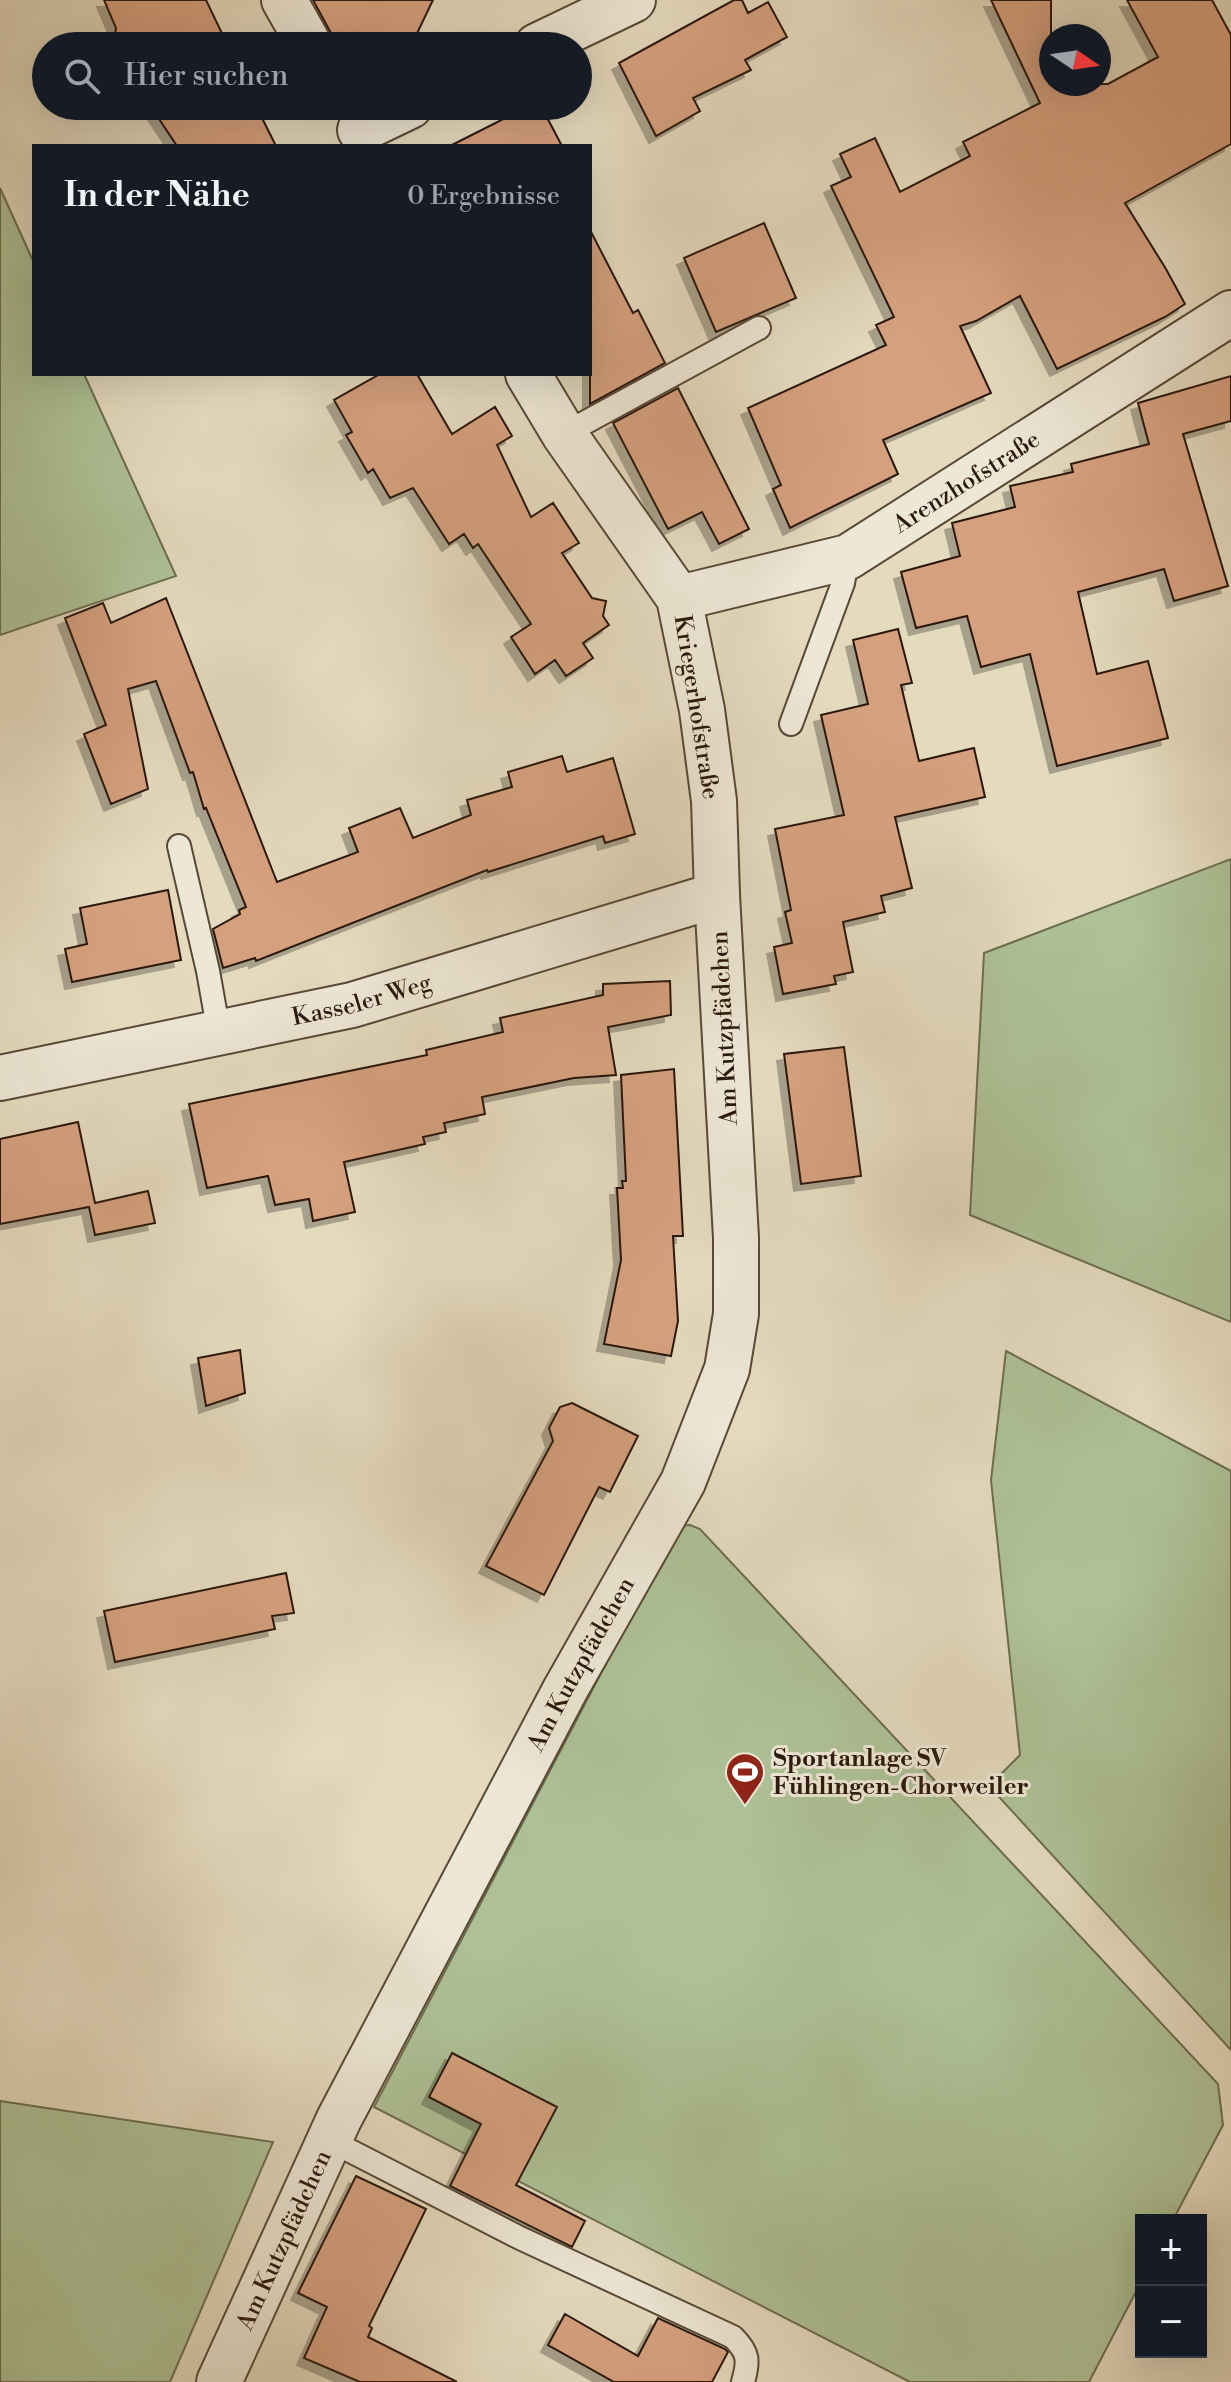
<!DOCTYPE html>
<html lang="de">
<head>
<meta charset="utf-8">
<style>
  body { margin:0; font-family:"Libre Bodoni",serif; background:#242831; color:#f1f3f6 }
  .controls { position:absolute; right:24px; bottom:24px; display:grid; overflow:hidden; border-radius:0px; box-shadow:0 8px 32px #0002 }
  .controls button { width:72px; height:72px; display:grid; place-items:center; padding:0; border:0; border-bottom:2px solid #363941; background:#171b24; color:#f1f3f6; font:40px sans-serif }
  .compass { position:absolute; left:1039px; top:24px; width:72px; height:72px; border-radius:50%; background:#171b24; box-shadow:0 8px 32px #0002; rotate:103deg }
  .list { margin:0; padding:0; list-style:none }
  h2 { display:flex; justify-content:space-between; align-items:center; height:104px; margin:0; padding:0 32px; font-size:34px }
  h2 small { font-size:26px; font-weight:400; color:#9ea1a6 }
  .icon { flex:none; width:44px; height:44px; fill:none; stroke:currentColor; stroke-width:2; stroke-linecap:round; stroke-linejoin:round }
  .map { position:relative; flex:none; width:1231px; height:2382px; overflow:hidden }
  .search { position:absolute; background:#171b24; box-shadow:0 8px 32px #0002; left:32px; top:32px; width:560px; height:88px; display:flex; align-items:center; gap:20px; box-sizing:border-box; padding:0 28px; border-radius:44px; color:#9ea1a6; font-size:30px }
  .panel { position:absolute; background:#171b24; box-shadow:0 8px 32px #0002; left:32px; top:144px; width:560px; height:232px; border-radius:0px }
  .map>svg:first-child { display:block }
  .green { fill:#aec196; stroke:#6c6d50; stroke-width:2 }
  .building { fill:#d5a07e; stroke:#2a1909; stroke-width:2; filter:url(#shadow) }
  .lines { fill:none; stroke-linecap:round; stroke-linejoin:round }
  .service-casing { stroke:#584936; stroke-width:26 }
  .minor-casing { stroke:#584936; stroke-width:48 }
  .service { stroke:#ede7d5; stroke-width:22 }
  .minor { stroke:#ede7d5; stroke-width:44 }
  .labels { text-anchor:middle; stroke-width:6; stroke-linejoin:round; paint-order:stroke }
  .street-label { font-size:24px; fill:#2a1909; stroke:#ede7d5 }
  .poi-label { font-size:24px; font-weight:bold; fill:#2a1909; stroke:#ede7d5; text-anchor:start }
</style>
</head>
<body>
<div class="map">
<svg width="1231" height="2382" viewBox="0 0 1231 2382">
  <defs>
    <filter id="shadow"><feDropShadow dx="-7" dy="7" stdDeviation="0" flood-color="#0004"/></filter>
  </defs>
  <rect width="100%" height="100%" fill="#e4dabe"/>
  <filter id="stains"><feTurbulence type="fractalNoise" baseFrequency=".0025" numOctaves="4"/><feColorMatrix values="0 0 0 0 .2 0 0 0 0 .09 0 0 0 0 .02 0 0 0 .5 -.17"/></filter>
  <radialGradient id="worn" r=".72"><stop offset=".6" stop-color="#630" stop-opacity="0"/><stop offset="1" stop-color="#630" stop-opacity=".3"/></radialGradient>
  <!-- green -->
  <path class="green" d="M0,188L34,263V374H84L176,576L0,635Z
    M1231,859V1322L970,1215L984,953Z
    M1006,1351L1231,1471V2050L989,1786L1020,1755L991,1480Z
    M690,1525L700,1529L1218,2084L1223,2125L1173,2220H1141V2282L1089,2382H910L374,2107L678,1526Z
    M0,2101L273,2142L170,2382H0Z"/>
  <!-- building -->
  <path class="building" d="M104,0H206L228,46H113L116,28Z
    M313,0H433L411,46H338Z
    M734,0H742L748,13L768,2L787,37L745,60L751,70L693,98L700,111L656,136L619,63Z
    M991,0H1051V84H1108L1158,57L1127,0H1212L1231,35V144L1125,203L1166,269L1185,304L1165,317L1057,369L1020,296L976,321L960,326L991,393L883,440L898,474L790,528L773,489L781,485L748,408L886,345L876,325L894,317L831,186L851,177L840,154L875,138L900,192L970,156L963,142L1040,103Z
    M159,106H256L276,146H177L155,113Z
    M529,106H541L562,146H450Z
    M764,223L796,298L716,332L684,258Z
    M590,230L633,313L638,310L665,363L590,404Z
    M380,374H417L452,434L495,407L512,436L497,445L531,517L553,503L579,543L562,553L592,598L606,601L603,616L609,625L583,643L593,658L566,676L555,660L535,674L511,637L531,624L478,544L473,548L464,534L449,544L413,488L390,498L373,469L368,473L346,435L352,432L334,400Z
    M1231,376V421L1183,434L1228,586L1174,601L1164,569L1078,592L1097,674L1148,661L1168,738L1057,766L1030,654L981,667L967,616L916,628L901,572L960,556L952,523L1015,507L1010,486L1073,472L1071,464L1149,444L1138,403Z
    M678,388L749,529L719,544L702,512L668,529L613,423Z
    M166,598L277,882L358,852L349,828L400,808L413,838L471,815L467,800L512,787L508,772L562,756L567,772L613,758L635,834L605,843L603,836L488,872L487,870L256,961L255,958L223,968L213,929L240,914L239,910L246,907L206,808L204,809L193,772L190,773L156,681L128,689L148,789L111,804L84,734L106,725L65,618L103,603L111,623Z
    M898,629L912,683L901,685L919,761L974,748L985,797L895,817L912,888L881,896L885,912L843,922L853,972L834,976L836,984L783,994L774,947L792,943L785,912L791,910L775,829L844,815L821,715L868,704L853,640Z
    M168,890L181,960L72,982L65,949L87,944L80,908Z
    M670,981L671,1015L608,1027L616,1075L574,1078L482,1097L485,1114L444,1123L446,1132L423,1137L425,1144L344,1162L355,1212L313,1221L309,1199L275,1205L268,1176L207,1188L189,1104L427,1055L426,1050L503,1032L500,1018L603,995V984Z
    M844,1047L861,1176L801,1184L784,1054Z
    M674,1069L683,1236H673L678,1321L671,1356L604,1344L621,1260L617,1188H623L622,1181H626L621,1075Z
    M78,1122L95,1203L148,1191L155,1223L95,1235L89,1207L0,1224V1139Z
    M240,1350L245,1393L206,1406L198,1358Z
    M572,1403L638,1436L610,1492L599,1487L544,1595L486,1566L553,1441L549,1428L560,1407Z
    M286,1573L294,1613L272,1616L275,1629L115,1662L104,1611Z
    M452,2053L557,2107L516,2185L585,2221L572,2247L450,2186L481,2124L429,2097Z
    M356,2176L426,2209L369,2326L372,2328L368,2337L457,2382H360L304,2358L327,2307L298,2293Z
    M565,2314L638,2356L658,2318L725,2349L728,2352L712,2382H614L548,2345Z"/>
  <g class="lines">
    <!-- service casing -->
    <g class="service-casing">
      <path id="service" d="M564,434L759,328
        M791,724L843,583L848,557
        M179,846L208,971L219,1033
        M329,2140L520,2238L733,2337C749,2353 749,2361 743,2382"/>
    </g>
    <!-- minor casing -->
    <g class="minor-casing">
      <g id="minor">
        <path d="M284,0L310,46"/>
        <path d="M537,46L633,0"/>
        <path d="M360,130L410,106"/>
        <path id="s1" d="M679,598L848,557L1231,313"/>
        <path id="s2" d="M0,1078L352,1005L717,895"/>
        <path id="s3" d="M219,2382L339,2119L565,1690L683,1482L727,1369L736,1314V1238L717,895L714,801L702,710L679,598L564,434L528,374"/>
      </g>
    </g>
    <!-- service -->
    <use href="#service" class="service"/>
    <!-- minor -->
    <use href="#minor" class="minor"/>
  </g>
  <!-- icons -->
  <defs>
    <g id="stadium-pin" transform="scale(2)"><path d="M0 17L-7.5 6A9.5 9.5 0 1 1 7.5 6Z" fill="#8f2418" stroke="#ede7d5"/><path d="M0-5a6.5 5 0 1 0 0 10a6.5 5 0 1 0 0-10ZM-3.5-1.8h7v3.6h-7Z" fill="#fff"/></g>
  </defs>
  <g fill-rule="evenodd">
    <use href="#stadium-pin" x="745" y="1772"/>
  </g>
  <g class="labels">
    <!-- street labels -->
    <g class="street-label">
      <text dy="8" stroke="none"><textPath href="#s1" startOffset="314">Arenzhofstraße</textPath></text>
      <text transform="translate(697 707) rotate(81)" y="8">Kriegerhofstraße</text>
      <text dy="8" stroke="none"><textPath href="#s2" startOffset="370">Kasseler Weg</textPath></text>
      <text transform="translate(724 1028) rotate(-93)" y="8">Am Kutzpfädchen</text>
      <text dy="8" stroke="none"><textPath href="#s3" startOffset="804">Am Kutzpfädchen</textPath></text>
      <text dy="8" stroke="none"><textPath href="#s3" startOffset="156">Am Kutzpfädchen</textPath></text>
    </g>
    <!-- poi labels -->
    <g class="poi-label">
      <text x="773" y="1766">Sportanlage SV<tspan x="773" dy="28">Fühlingen-Chorweiler</tspan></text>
    </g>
  </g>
  <rect width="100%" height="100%" filter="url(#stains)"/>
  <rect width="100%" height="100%" fill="url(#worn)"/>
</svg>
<div class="controls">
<button>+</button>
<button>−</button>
</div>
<svg class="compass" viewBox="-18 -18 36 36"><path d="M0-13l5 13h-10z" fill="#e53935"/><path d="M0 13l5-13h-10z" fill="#9ea1a6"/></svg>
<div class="search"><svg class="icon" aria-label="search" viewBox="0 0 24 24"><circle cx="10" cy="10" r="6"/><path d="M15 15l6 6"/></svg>Hier suchen</div>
<section class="panel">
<h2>In der Nähe<small>0 Ergebnisse</small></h2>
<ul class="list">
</ul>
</section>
</div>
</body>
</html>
